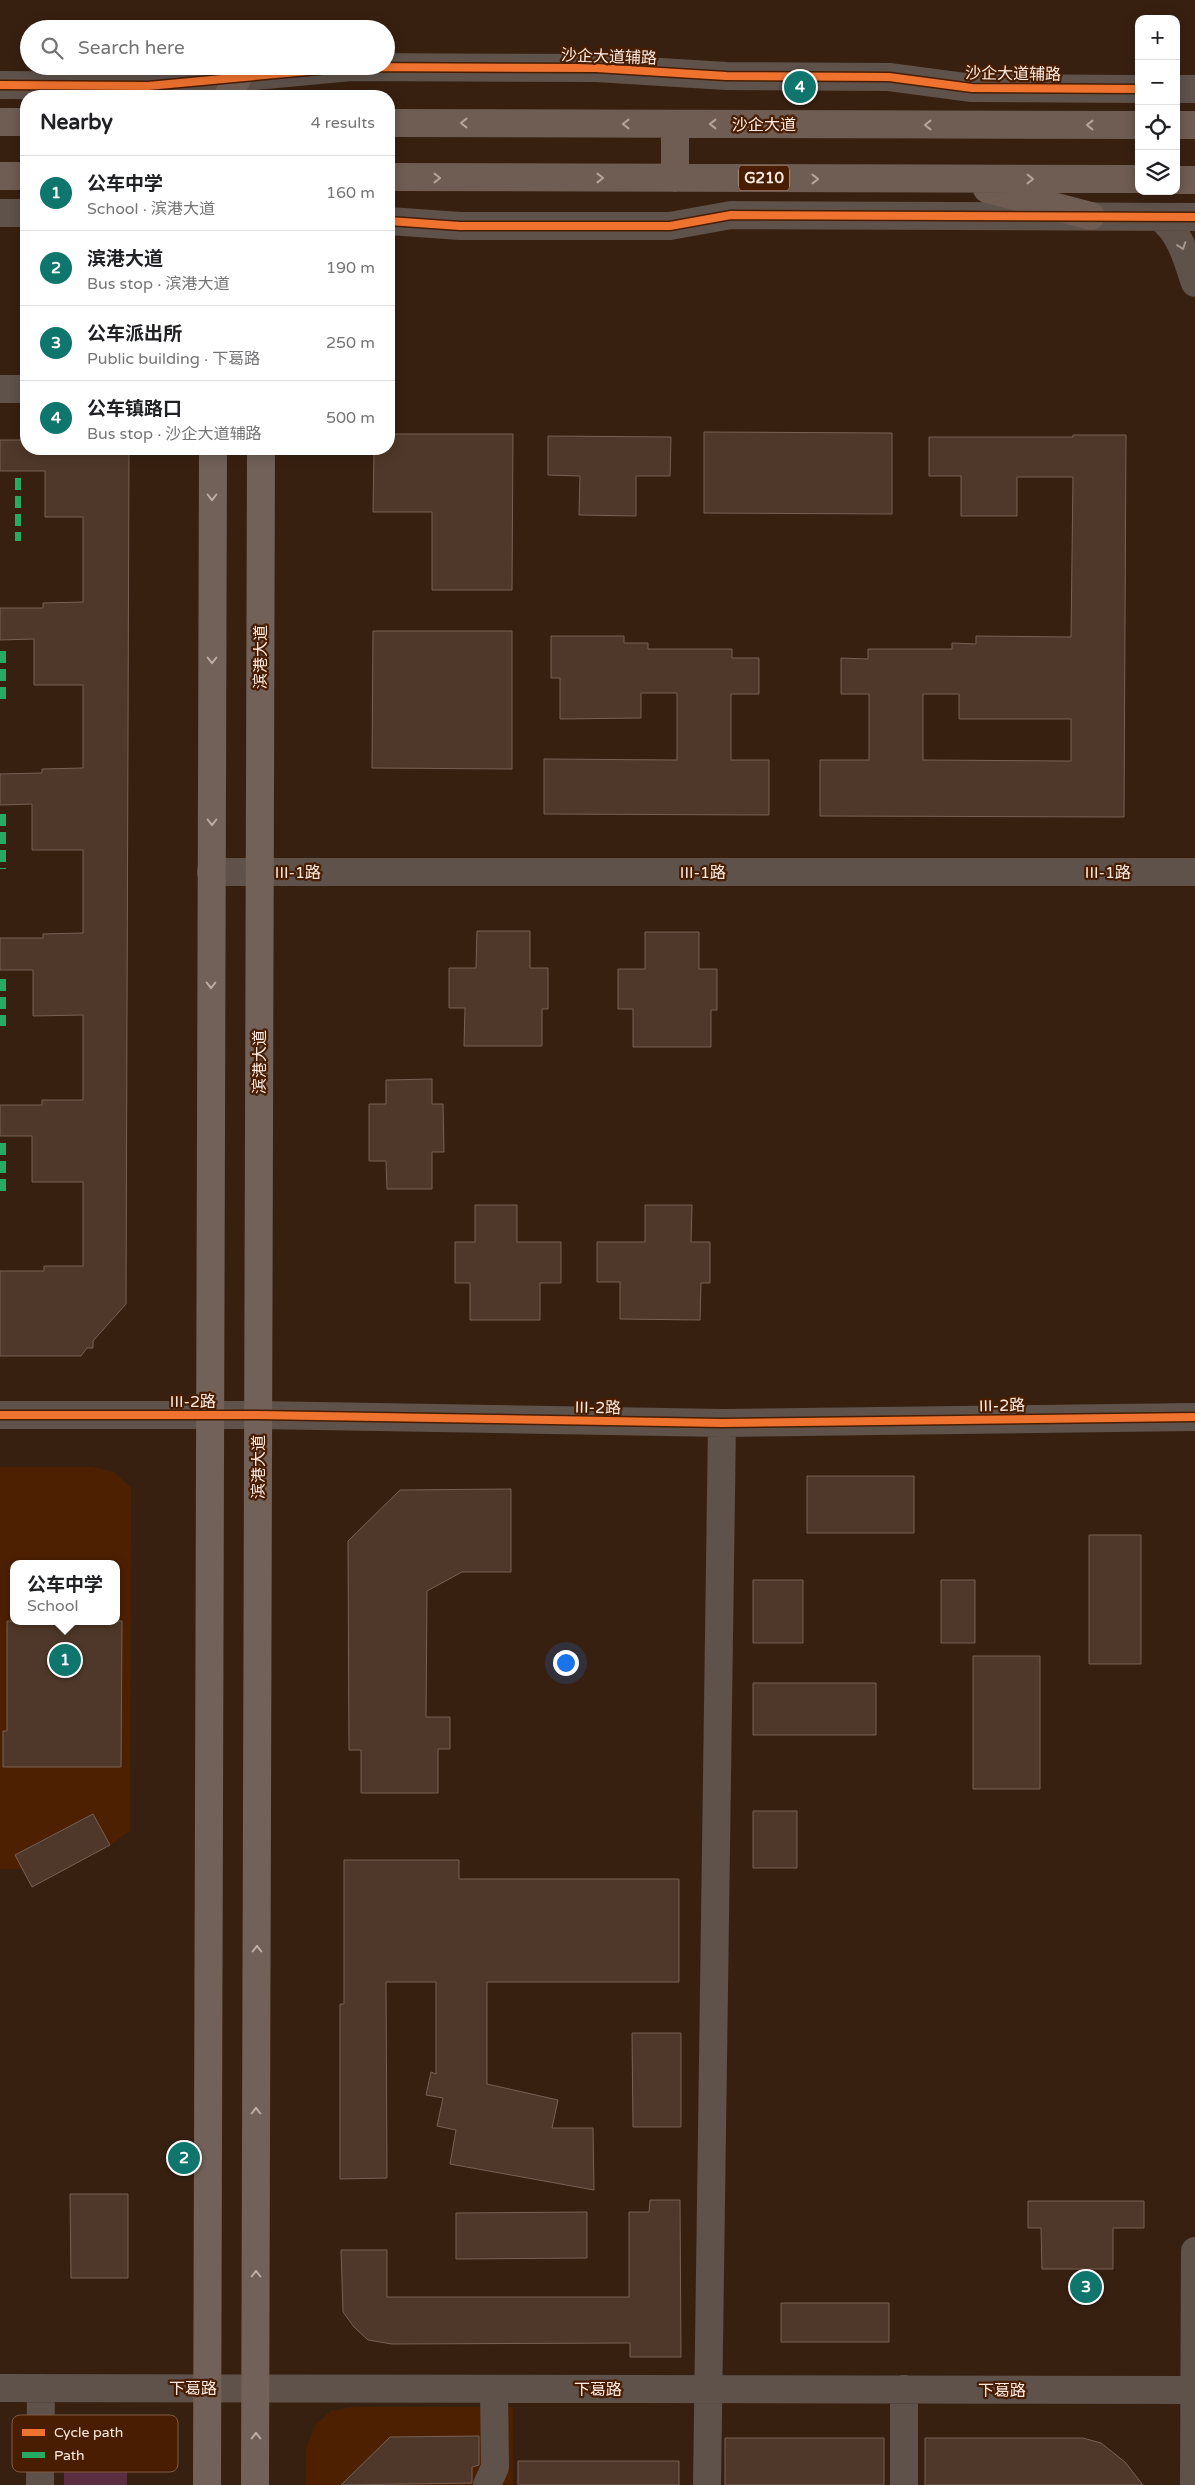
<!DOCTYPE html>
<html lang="en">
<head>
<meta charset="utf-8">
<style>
  body { margin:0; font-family:"Varela Round","Noto Sans SC",sans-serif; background:#f6f6f6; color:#202124 }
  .controls { position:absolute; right:15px; top:15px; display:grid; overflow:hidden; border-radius:10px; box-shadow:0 2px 12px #0003 }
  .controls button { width:45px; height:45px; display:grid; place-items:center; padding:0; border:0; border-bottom:1px solid #e0e0e0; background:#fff; color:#202124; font:25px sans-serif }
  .you { position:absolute; left:565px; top:1662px; width:18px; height:18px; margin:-12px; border:4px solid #fff; border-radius:50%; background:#1a73e8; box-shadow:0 0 0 8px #1a73e833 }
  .badge { display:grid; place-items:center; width:32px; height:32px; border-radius:50%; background:#0f766e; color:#fff; font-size:16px; font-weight:700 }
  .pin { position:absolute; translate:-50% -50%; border:2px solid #fff; box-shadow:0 1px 5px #0006 }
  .popup { position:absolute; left:10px; top:1560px; width:110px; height:65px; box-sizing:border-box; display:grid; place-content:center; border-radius:10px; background:#fff; filter:drop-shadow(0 1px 4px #0005); font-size:16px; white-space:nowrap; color:#757577 }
  .popup b { font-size:19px; color:#202124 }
  .popup::after { content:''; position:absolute; left:50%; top:100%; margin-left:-10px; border:10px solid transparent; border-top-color:#fff }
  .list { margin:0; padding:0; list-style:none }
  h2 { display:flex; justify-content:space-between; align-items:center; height:65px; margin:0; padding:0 20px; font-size:21px }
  h2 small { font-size:16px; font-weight:400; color:#757577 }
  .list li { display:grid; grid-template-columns:32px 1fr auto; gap:15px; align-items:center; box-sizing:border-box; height:75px; padding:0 20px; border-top:1px solid #e0e0e0 }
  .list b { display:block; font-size:19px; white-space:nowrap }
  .list p { margin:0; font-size:16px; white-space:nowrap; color:#757577 }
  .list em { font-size:16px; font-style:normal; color:#757577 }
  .icon { flex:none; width:28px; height:28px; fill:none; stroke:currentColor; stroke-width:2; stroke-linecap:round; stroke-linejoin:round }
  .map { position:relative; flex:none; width:1195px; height:2485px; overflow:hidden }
  .search { position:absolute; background:#fff; box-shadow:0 2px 12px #0003; left:20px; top:20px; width:375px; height:55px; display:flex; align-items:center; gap:12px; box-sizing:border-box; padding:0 18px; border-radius:28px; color:#757577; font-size:19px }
  .panel { position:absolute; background:#fff; box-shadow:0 2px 12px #0003; left:20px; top:90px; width:375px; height:365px; border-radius:20px }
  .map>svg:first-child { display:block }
  .built { fill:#4e2002; fill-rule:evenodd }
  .green { fill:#5b2f41 }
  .building { fill:#4f3829; stroke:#766155; fill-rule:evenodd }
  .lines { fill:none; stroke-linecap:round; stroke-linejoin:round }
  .minor { stroke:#5e524b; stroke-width:28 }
  .major { stroke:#716158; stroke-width:28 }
  .highway { stroke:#6f5c52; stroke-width:28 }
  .quiet { stroke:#26ab63; stroke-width:6; stroke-dasharray:12 6; stroke-linecap:butt }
  .cycleway-casing { stroke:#481d01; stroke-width:11 }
  .cycleway { stroke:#ef722f; stroke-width:8 }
  .oneway { stroke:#b6a49a }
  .oneway2 { stroke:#a6978f }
  .oneway3 { stroke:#bfada4 }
  .labels { text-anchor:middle; stroke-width:4.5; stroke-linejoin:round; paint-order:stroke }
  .shield { fill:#481d01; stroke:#c7ae9f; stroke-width:1 }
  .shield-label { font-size:15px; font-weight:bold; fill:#feece3 }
  .street-label { font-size:16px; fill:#feece3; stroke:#481d01 }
  .key { fill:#481d01; stroke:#7f5b45; stroke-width:1 }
  .key-label { font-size:14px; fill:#feece3 }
</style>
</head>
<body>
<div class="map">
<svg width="1195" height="2485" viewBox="0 0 1195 2485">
  <rect width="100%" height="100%" fill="#382011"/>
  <!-- built -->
  <path class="built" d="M0,1467H92L114,1472L131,1488L130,1831L110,1845L32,1887L22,1869H0ZM14,1564H116V1621H14Z
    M351,2407H513V2485H306V2449L315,2425L331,2411Z"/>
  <!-- green -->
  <path class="green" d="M64,2431H127V2485H64Z"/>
  <!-- building -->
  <path class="building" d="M704,432L892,433V514L704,513Z
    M389,434H513L512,590H432V512H373L374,449H389Z
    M1073,435H1126L1124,817L820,816V760H869V694H841V658L868,659V649H952V643L976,644V636L1071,637L1073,477H1017V516H961V476H929V437H1073ZM923,694H959V719H1071V761L923,760Z
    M548,436L671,437L670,476H636V516L579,515L580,476L548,475Z
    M0,440H26V449H129L126,1304L93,1341V1348H87L81,1356H0V1271H44V1266H83V1182H32V1136H0V1105H42V1100H83V1015L33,1016V970H0V938H43V934L83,933V850H32V804L0,805V774L42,773V769L83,768V685H34V639L0,640V608H43V603L83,602V517H45V471H0Z
    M373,631H512V769L372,768Z
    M551,636H624V643H648V649H732V658H759V694H731V760H769V815L544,814V759L677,760V693H641V718L560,719V678H551Z
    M477,931H530V968H548V1009H542V1046H464L465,1008H449V968H476Z
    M645,932H699V969H717V1010H711V1047H633V1009H618V969H645Z
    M432,1079V1104H443L444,1152H432V1189H387L386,1161H369V1104H386V1080Z
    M475,1205H517V1242H561V1283H540V1320H470V1283H455V1242H475Z
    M645,1205H692L691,1242H710V1283H701L700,1320L620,1319V1282H597V1242H645Z
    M807,1476H914V1533H807Z
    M511,1489V1572H462L427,1591L426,1717H450V1749H438V1793H361V1750H349L348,1541L400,1490Z
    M1089,1535H1141V1664H1089Z
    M753,1580H803V1643H753Z
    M941,1580H975V1643H941Z
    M7,1621H122L121,1767H3V1731H7Z
    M973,1656H1040V1789H973Z
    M753,1683H876V1735H753Z
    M753,1811H797V1868H753Z
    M93,1814L110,1845L32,1887L15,1855Z
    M344,1860H459V1879H679V1982H487V2084L558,2100L552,2128H593L594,2190L450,2164L456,2130L437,2126L443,2098L426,2095L431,2072L436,2074V1982H386L387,2178L340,2179V2004H344Z
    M632,2033H681V2127H633Z
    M70,2194H128V2278H71Z
    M650,2200H680L681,2357H630V2343L392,2344L368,2340L354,2327L343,2312L341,2250H387V2297H629V2212H649Z
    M1028,2201H1144V2228H1113V2269H1042L1041,2228H1028Z
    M587,2212V2258L456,2259V2213Z
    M781,2303H889V2342H781Z
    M479,2436V2465L472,2467V2483L341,2485L390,2437Z
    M725,2438H884V2485H725Z
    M925,2438H1083L1101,2443L1125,2462L1143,2485H925Z
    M518,2461H679V2485H518Z"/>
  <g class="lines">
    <!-- minor -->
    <path class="minor" d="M0,85L148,86L351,67L596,68L726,76L889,77L972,88L1139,89
      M1176,89H1195
      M0,213H26
      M1159,217C1181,233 1186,257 1195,283
      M389,221L460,226H670L731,215L1195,217
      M0,389H26
      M211,872H1195
      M0,1415H258L722,1423L1195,1417
      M0,2388L1195,2390
      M40,2485L41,2388
      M487,2485L495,2467L494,2389
      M707,2485L722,1423
      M904,2485V2389
      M1194,2485L1195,2251"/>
    <!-- major -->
    <path class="major" d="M228,96L238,77
      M207,2485L213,449
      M255,2485L261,449"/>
    <!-- highway -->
    <path class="highway" d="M0,122H26
      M389,123L1139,125
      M675,124V178
      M1176,125H1195
      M0,176H26
      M389,177L1139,179
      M1176,180H1195
      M987,189L1091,216"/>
    <!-- quiet -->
    <path class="quiet" d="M18,478V541
      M3,651V704
      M3,814V869
      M3,979V1026
      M3,1143V1197"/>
    <!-- cycleway casing -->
    <g class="cycleway-casing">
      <path id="cycleway" d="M0,85L148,86L351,67L596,68L726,76L889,77L972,88L1139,89
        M389,221L460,226H670L731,215L1195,217
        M0,1415H258L722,1423L1195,1417"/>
    </g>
    <!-- cycleway -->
    <use href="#cycleway" class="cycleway"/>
  </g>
  <!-- one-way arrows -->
  <defs><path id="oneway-chevron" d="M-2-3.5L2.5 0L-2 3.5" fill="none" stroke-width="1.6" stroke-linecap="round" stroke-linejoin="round" transform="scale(1.25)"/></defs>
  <g class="oneway">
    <use href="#oneway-chevron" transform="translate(464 123) rotate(-180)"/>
    <use href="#oneway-chevron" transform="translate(626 124) rotate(-180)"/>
    <use href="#oneway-chevron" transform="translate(713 124) rotate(-180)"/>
    <use href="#oneway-chevron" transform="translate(928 125) rotate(-180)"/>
    <use href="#oneway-chevron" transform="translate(1090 125) rotate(-180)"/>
    <use href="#oneway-chevron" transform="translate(437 178)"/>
    <use href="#oneway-chevron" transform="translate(600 178)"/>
    <use href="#oneway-chevron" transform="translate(815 179)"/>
    <use href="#oneway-chevron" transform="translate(1030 179)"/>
  </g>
  <use class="oneway2" href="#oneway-chevron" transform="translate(1182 246) rotate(71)"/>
  <g class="oneway3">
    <use href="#oneway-chevron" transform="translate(212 497) rotate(90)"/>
    <use href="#oneway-chevron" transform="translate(212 660) rotate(90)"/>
    <use href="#oneway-chevron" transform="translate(212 822) rotate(90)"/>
    <use href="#oneway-chevron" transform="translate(211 985) rotate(90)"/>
    <use href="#oneway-chevron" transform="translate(257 1949) rotate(-90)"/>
    <use href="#oneway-chevron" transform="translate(256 2111) rotate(-90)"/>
    <use href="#oneway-chevron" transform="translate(256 2274) rotate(-90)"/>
    <use href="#oneway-chevron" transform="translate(256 2436) rotate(-90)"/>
  </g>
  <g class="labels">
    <!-- shield labels -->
    <rect class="shield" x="739" y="165.5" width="50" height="25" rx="4"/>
    <g class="shield-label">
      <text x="764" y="183">G210</text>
    </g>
    <!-- street labels -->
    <g class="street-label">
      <text transform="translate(609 56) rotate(2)" y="6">沙企大道辅路</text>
      <text transform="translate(1013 73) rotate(1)" y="6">沙企大道辅路</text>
      <text x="764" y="130">沙企大道</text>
      <text transform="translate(260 657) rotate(-90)" y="6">滨港大道</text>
      <text x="298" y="878">III-1路</text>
      <text x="703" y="878">III-1路</text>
      <text x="1108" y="878">III-1路</text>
      <text transform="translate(259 1062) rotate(-90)" y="6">滨港大道</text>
      <text x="193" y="1407">III-2路</text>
      <text transform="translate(1002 1405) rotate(-1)" y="6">III-2路</text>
      <text transform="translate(598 1407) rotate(1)" y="6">III-2路</text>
      <text transform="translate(258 1467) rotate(-90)" y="6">滨港大道</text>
      <text x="193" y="2394">下葛路</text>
      <text x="598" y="2395">下葛路</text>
      <text x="1002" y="2396">下葛路</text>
    </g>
  </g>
  <!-- legend -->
  <rect x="12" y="2415" width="166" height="57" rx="8" class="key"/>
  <rect x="22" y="2429" width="23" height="7" fill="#ef722f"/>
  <rect x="22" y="2452" width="23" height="6" fill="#26ab63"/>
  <g class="key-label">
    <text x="54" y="2437">Cycle path</text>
    <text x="54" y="2460">Path</text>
  </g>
</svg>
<div class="controls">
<button>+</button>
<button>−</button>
<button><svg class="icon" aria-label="locate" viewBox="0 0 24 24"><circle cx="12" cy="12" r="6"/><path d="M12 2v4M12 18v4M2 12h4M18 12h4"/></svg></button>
<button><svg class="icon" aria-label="layers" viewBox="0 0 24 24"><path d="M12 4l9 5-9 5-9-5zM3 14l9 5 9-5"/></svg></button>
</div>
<div class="you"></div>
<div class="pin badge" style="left:65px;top:1660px">1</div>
<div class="popup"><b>公车中学</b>School</div>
<div class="pin badge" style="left:184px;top:2158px">2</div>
<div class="pin badge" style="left:1086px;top:2287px">3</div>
<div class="pin badge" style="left:800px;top:87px">4</div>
<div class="search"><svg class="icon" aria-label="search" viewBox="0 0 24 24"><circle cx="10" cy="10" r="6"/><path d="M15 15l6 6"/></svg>Search here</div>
<section class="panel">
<h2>Nearby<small>4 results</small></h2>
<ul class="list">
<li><span class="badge">1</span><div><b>公车中学</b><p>School · 滨港大道</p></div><em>160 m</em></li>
<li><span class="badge">2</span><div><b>滨港大道</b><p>Bus stop · 滨港大道</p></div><em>190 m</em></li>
<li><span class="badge">3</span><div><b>公车派出所</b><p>Public building · 下葛路</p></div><em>250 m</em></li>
<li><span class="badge">4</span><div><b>公车镇路口</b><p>Bus stop · 沙企大道辅路</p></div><em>500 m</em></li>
</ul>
</section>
</div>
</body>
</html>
